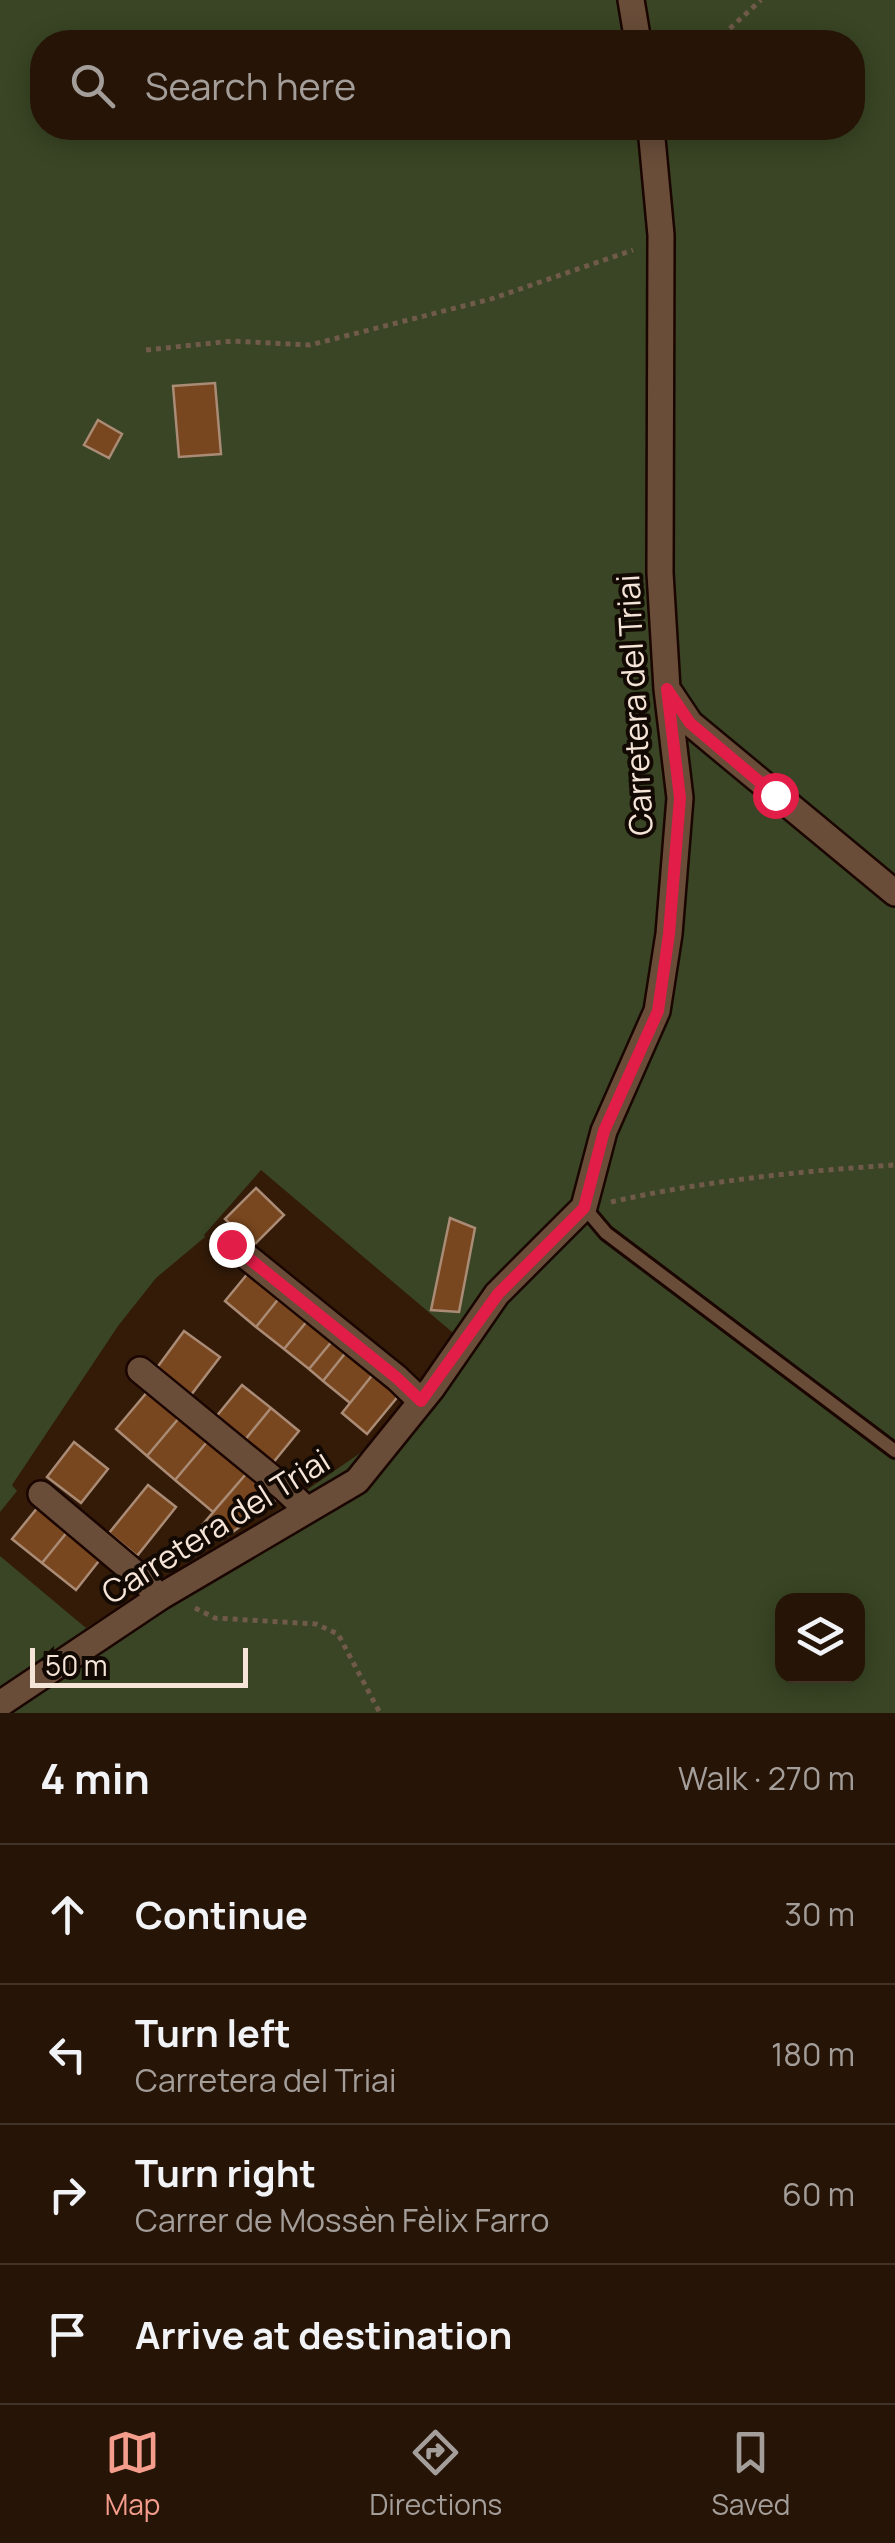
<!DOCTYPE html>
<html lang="en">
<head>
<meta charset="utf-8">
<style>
  body { margin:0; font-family:Manrope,sans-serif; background:#2e1d10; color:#f1f3f6 }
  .controls { position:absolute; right:30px; bottom:30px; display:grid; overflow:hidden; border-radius:20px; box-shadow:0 5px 25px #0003 }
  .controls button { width:90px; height:90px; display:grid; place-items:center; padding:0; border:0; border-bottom:2px solid #423328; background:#261406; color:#f1f3f6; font:50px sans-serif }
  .scale { position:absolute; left:30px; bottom:25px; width:218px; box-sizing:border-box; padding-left:10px; border:5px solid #f5e4d8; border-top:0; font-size:28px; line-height:35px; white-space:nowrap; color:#f5e4d8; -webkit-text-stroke:8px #130903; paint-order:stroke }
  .stop { position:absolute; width:30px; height:30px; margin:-22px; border:8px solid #e11d48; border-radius:50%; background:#fff }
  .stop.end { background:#e11d48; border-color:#fff; box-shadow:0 2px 10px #0008 }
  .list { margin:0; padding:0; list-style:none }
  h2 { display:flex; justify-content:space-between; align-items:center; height:130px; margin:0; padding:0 40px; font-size:42px }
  h2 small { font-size:32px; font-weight:400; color:#a49e9b }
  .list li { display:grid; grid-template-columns:65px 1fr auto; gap:30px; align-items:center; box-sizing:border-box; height:140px; padding:0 40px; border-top:2px solid #423328 }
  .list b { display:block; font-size:38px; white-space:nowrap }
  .list p { margin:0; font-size:32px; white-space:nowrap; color:#a49e9b }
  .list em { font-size:32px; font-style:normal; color:#a49e9b }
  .icon { flex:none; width:55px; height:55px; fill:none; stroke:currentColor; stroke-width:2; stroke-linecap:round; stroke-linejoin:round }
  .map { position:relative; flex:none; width:895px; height:1713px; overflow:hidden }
  .search { position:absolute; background:#261406; box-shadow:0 5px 25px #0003; left:30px; right:30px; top:30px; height:110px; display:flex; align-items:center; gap:25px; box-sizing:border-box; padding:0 35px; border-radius:40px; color:#a49e9b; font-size:38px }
  .sheet { height:690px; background:#261406 }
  nav { display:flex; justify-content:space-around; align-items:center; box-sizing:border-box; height:140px; border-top:2px solid #423328; background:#261406; font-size:28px; color:#a49e9b }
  nav a { display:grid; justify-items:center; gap:5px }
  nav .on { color:#f49d8c }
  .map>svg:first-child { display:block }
  .green { fill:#394524; fill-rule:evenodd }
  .building { fill:#79471f; stroke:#aa8b75; stroke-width:2.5 }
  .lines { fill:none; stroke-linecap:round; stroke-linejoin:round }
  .lane-casing { stroke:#1a0500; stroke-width:18 }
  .street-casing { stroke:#1a0500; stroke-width:30 }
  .path { stroke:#705a49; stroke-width:5; stroke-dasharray:5 5; stroke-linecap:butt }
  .lane { stroke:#694d39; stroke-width:12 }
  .street { stroke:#694d39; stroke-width:25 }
  .route { stroke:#e11d48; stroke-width:12 }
  .labels { text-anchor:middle; stroke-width:8; stroke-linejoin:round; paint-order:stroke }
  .street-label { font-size:32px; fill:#f5e4d8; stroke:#130903 }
</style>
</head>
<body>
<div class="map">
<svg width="895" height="1713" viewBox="0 0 895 1713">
  <rect width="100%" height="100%" fill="#331b08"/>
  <!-- green -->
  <path class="green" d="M0,0H895V1713H0V1556L86,1628L281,1508L363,1451L458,1337L261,1170L204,1235L205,1237L156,1278L118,1326L12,1485L17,1491L0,1512ZM42,42H852V128H42ZM782,1600H858V1676H782Z"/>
  <!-- building -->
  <path class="building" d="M215,383L221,454L179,457L173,386Z
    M98,420L122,434L109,458L84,445Z
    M256,1188L284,1215L253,1246L225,1219Z
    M450,1218L475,1228L459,1312L431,1310Z
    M249,1272L280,1297L256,1327L225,1301Z
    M280,1297L308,1320L284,1349L256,1327Z
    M308,1320L333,1340L309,1369L284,1349Z
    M184,1331L220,1357L191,1395L156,1369Z
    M333,1340L347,1351L323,1381L309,1369Z
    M347,1351L374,1373L350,1403L323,1381Z
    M374,1373L400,1394L367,1434L342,1413Z
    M242,1385L271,1408L244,1441L215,1418Z
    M148,1391L179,1418L147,1456L116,1429Z
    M271,1408L299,1431L272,1464L244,1441Z
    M179,1418L207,1442L175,1480L147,1456Z
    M74,1442L108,1469L81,1503L47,1477Z
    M207,1442L246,1474L213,1512L175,1480Z
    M246,1474L276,1500L222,1540L203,1524Z
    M148,1485L176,1507L137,1556L109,1533Z
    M38,1507L68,1531L42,1563L12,1539Z
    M68,1531L102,1557L76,1590L42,1563Z"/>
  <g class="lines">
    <!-- lane casing -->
    <g class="lane-casing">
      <path id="lane" d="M584,1207L606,1233L895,1451"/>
    </g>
    <!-- street casing -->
    <g class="street-casing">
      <path id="street" d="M631,0L638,42
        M670,693L690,723L895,893
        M231,1244L397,1378L421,1401
        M140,1370L284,1488L307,1510
        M41,1494L135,1573L160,1597
        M0,1704L160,1597L357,1481L432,1388L497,1294L584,1207L604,1131L657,1011L669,934L680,798L667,689L660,573L661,235L651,128"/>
    </g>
    <!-- path -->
    <path class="path" d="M715,42L761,0
      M146,350L232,341L310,345L491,299L633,250
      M611,1202C704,1181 800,1171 895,1165
      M195,1608L215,1618L316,1624L338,1634L380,1713"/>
    <!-- lane -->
    <use href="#lane" class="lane"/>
    <!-- street -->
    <use href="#street" class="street"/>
  </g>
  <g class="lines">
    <!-- route -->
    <path class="route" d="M231,1244L397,1378L421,1401L498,1294L584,1208L604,1131L658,1011L669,934L680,798L667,689L690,723L775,795"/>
  </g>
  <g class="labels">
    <!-- street labels -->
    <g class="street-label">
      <text transform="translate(635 705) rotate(-93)" y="11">Carretera del Triai</text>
      <text transform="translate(216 1527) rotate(-32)" y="11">Carretera del Triai</text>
    </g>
  </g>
</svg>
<div class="controls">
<button><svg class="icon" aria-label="layers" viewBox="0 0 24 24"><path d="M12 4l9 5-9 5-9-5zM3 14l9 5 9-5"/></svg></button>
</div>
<div class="scale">50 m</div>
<div class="stop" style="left:775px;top:795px"></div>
<div class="stop end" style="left:231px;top:1244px"></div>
<div class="search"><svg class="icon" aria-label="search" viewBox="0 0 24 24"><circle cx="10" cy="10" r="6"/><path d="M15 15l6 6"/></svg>Search here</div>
</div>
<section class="sheet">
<h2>4 min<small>Walk · 270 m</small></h2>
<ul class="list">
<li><svg class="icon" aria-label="ahead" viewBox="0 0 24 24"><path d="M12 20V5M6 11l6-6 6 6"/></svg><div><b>Continue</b></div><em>30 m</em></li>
<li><svg class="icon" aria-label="left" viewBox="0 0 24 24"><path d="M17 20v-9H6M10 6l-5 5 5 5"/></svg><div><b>Turn left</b><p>Carretera del Triai</p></div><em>180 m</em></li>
<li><svg class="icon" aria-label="right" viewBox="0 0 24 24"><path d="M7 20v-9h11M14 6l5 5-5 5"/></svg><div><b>Turn right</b><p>Carrer de Mossèn Fèlix Farro</p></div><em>60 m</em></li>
<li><svg class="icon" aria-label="arrive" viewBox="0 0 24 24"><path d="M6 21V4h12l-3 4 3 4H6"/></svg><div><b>Arrive at destination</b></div></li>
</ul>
</section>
<nav>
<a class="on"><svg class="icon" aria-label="map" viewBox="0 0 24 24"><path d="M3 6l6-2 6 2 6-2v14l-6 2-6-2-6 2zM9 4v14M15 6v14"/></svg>Map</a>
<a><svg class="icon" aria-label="directions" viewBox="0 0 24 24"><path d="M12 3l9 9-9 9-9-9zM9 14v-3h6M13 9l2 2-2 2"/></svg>Directions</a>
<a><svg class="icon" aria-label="saved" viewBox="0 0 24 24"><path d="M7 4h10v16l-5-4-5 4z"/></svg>Saved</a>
</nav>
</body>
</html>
